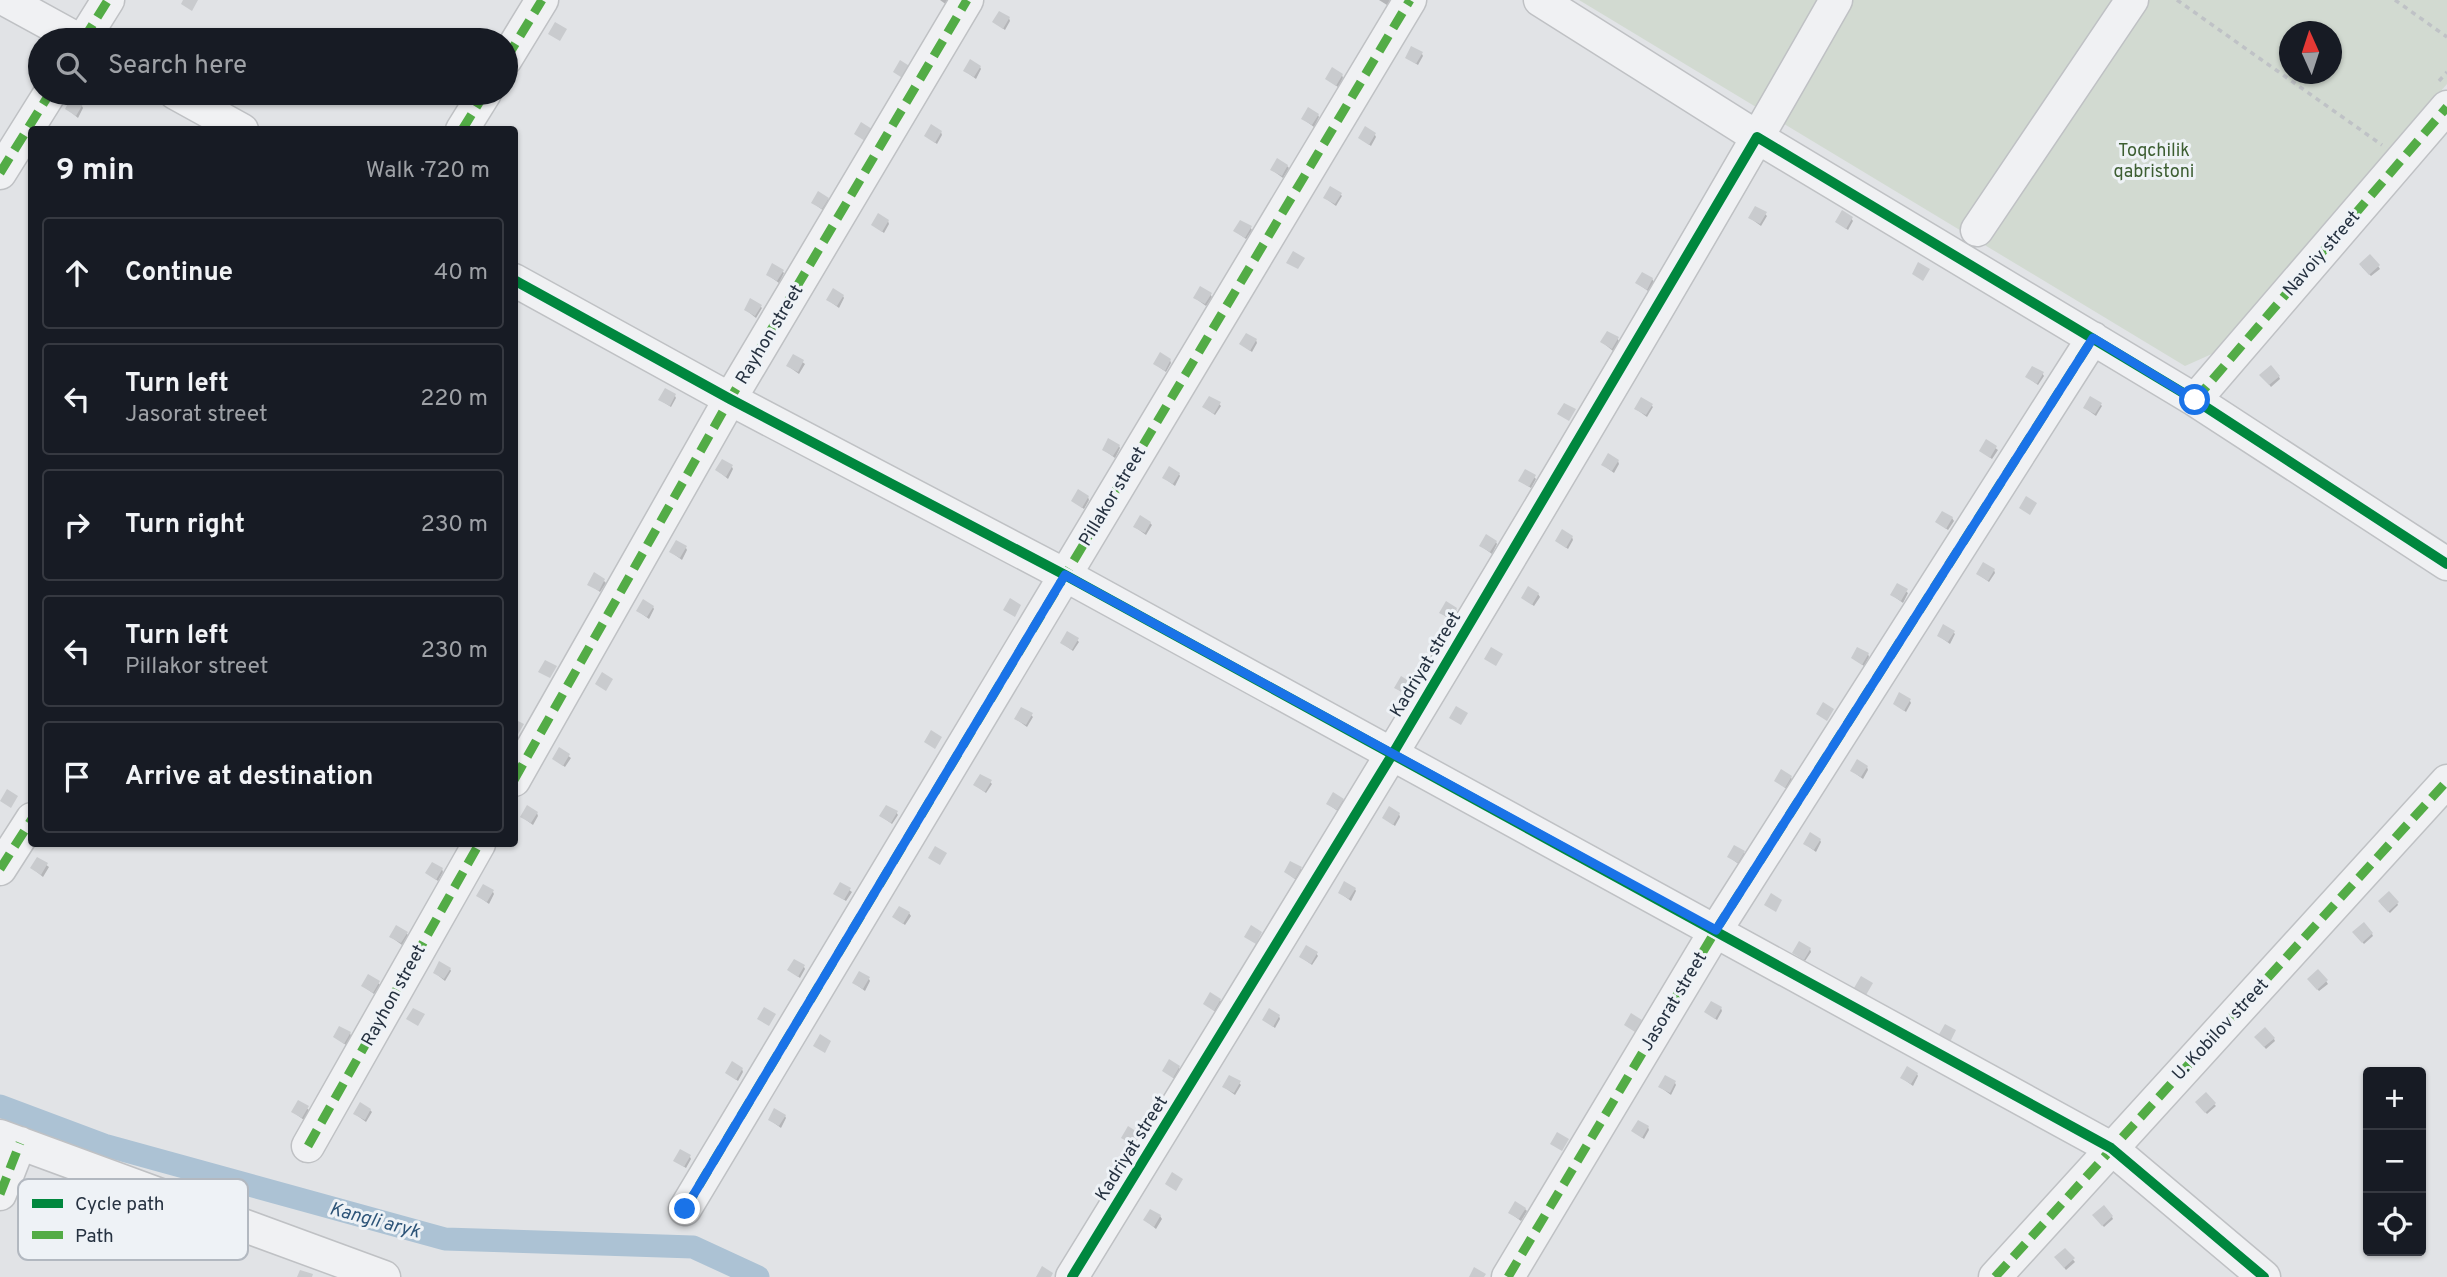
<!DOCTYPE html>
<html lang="en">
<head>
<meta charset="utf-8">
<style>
  body { margin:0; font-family:Overpass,sans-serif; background:#242831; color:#f1f3f6 }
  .controls { position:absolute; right:21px; bottom:21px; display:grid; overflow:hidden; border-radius:7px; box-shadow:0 2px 5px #0004 }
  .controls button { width:63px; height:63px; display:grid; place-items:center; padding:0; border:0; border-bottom:2px solid #363941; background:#171b24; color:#f1f3f6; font:35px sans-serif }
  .compass { position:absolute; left:2279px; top:21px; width:63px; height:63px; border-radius:50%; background:#171b24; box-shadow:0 2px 5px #0004; rotate:357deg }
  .stop { position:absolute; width:21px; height:21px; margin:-16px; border:5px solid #1a73e8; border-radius:50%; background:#fff }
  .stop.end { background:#1a73e8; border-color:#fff; box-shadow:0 2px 7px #0008 }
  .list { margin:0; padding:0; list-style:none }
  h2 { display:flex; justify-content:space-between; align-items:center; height:91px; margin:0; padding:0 28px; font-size:30px }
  h2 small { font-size:23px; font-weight:400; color:#9ea1a6 }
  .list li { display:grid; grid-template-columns:46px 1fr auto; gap:21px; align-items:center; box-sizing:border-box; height:112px; margin:0 14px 14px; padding:0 14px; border:2px solid #363941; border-radius:7px }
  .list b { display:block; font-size:26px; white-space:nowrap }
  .list p { margin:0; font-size:23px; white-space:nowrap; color:#9ea1a6 }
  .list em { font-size:23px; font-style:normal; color:#9ea1a6 }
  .icon { flex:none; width:38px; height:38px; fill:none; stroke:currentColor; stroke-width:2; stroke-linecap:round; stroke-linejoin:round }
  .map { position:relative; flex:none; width:2447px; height:1277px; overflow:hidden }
  .search { position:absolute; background:#171b24; box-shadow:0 2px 5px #0004; left:28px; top:28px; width:490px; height:77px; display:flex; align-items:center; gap:18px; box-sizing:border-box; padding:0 24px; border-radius:38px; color:#9ea1a6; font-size:26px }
  .panel { position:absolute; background:#171b24; box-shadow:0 2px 5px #0004; left:28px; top:126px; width:490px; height:721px; border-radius:7px }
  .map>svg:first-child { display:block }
  .green { fill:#d2dad1; fill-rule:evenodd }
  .shadow { fill:#0003 }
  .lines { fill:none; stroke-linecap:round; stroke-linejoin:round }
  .canal { stroke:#acc2d4; stroke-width:23 }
  .building { fill:#c9cbce }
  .minor-casing { stroke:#bfc1c4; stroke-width:35 }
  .path { stroke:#bfc2c6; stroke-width:3.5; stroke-dasharray:5 5; stroke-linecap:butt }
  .minor { stroke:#f0f1f3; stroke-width:32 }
  .quiet { stroke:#53ac46; stroke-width:9; stroke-dasharray:18 9; stroke-linecap:butt }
  .cycleway-casing { stroke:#eef2f6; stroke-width:15 }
  .cycleway { stroke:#00873e; stroke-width:10 }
  .route { stroke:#1a73e8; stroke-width:9 }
  .labels { text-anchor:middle; stroke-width:6; stroke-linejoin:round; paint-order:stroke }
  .park-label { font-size:18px; fill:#3d5e32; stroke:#eef2f6 }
  .street-label { font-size:18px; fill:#263241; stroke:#eef2f6 }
  .water-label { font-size:19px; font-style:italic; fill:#2d5478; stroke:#eef2f6 }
  .key { fill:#eef2f6; stroke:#b2b8c0; stroke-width:2 }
  .key-label { font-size:19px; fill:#263241 }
</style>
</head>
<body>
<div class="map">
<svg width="2447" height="1277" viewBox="0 0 2447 1277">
  <rect width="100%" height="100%" fill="#e1e3e6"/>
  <!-- green -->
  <path class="green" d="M1579,0H2447V84L2214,353L2185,366ZM2290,32H2332V74H2290Z"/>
  <!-- shadow -->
  <path class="shadow" d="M940,0H956L951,8Z
    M1379,0H1390L1387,5Z
    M1009,18L1010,21L1005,30L994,22Z
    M1422,54L1423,56L1418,65L1407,58Z
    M980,67L981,69L976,79L965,71Z
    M1342,75L1343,78L1338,87L1327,79Z
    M82,106L83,108L78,118L67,109Z
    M1318,115L1319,117L1314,127L1303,119Z
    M941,132L942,135L937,144L926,136Z
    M1375,135L1376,137L1371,146L1360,138Z
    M1287,166L1289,168L1283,178L1272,170Z
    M1340,194L1342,196L1336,206L1325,198Z
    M828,199L829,201L824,211L813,203Z
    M1765,214L1767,216L1761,226L1750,218Z
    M1851,218L1853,221L1848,230L1837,222Z
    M888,221L889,224L884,233L873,225Z
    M1250,227L1252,230L1246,239L1235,231Z
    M2378,266L2380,269L2371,276L2362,267Z
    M782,271L784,273L779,283L768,275Z
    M1652,279L1654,282L1648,291L1637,283Z
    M1210,294L1212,297L1206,306L1195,298Z
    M843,296L844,298L839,308L828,300Z
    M760,306L762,308L756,318L746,310Z
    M1617,338L1619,341L1613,351L1602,342Z
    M1256,340L1257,343L1252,352L1241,344Z
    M794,356L805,364L799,374L788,366Z
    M1170,360L1171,363L1166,372L1155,364Z
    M2042,373L2044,376L2038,385L2027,377Z
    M2263,377H2279L2280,379L2271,387Z
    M675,396L676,398L671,407L660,400Z
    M1219,404L1221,406L1215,415L1204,407Z
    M2100,404L2102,406L2096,416L2085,408Z
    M1651,405L1653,407L1647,417L1636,409Z
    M1987,442L1998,450L1992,459L1981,451Z
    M1119,446L1120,448L1115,458L1104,450Z
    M1618,461L1619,464L1614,473L1603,465Z
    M732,467L733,469L728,479L717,470Z
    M1179,474L1180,476L1175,486L1164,478Z
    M1534,477L1536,479L1531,488L1520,481Z
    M1088,497L1089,500L1084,509L1073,501Z
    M1952,518L1954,521L1948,530L1937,522Z
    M1150,523L1152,525L1146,535L1135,527Z
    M1572,537L1573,540L1568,549L1557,541Z
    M1496,542L1497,544L1492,554L1481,546Z
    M686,548L687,550L682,560L671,552Z
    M1994,570L1995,573L1989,582L1978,574Z
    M604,581L606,583L600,592L589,584Z
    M1898,585L1908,593L1903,603L1892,595Z
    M1538,594L1540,597L1534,606L1523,598Z
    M653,607L654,609L649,619L638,611Z
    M1456,609L1457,612L1452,621L1441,613Z
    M1953,632L1955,634L1950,644L1939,636Z
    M1077,640L1079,642L1073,651L1062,643Z
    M1868,654L1869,657L1864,666L1853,658Z
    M1411,684L1412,686L1407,696L1396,688Z
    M1910,701L1911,703L1906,712L1895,704Z
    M1031,715L1033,717L1027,727L1016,719Z
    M560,750L571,758L565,767L554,759Z
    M1867,767L1868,770L1863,779L1852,771Z
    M1791,777L1792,780L1787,789L1776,781Z
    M990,782L992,784L986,793L975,785Z
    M1343,800L1344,802L1339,812L1328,804Z
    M896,812L898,815L892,824L881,816Z
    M537,813L538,816L533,825L522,817Z
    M1399,814L1400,817L1395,826L1384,818Z
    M1820,840L1821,842L1816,852L1805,844Z
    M1744,853L1745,855L1740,865L1729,857Z
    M38,859L49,867L43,877L32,868Z
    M442,869L443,872L438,881L427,873Z
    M1301,869L1302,871L1296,880L1286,872Z
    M841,884L852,892L846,901L835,894Z
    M1355,889L1356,891L1351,901L1340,893Z
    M493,892L494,894L489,904L478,896Z
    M2397,903L2398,905L2390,913L2381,904Z
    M909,913L911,916L905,925L894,917Z
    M406,933L408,935L402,945L391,937Z
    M2372,934L2373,936L2364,944L2356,935Z
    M1810,949L1811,952L1805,961L1794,953Z
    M1316,953L1318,956L1312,965L1301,957Z
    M804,967L805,969L800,978L789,970Z
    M450,969L451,971L445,981L435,973Z
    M869,979L870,981L865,991L854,983Z
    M2326,981L2328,984L2319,991L2311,982Z
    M378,983L380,985L374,994L363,986Z
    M1220,1000L1222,1003L1216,1012L1205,1004Z
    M1721,1008L1722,1011L1717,1020L1706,1012Z
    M1279,1016L1280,1019L1275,1028L1264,1020Z
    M350,1033L351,1036L346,1045L335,1037Z
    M2274,1039L2275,1041L2266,1049L2258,1040Z
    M1179,1067L1180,1070L1175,1079L1164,1071Z
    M742,1069L743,1072L738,1081L727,1073Z
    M1917,1074L1918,1076L1913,1086L1902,1078Z
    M1239,1083L1241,1085L1235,1095L1224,1087Z
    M1675,1083L1676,1085L1671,1095L1660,1087Z
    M298,1102L309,1110L304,1120L293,1112Z
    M2214,1104L2216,1106L2207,1114L2199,1105Z
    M370,1110L372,1112L366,1122L355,1114Z
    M785,1116L786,1118L781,1128L770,1120Z
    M1648,1127L1649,1130L1644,1139L1633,1131Z
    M1138,1134L1140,1136L1134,1146L1123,1138Z
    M690,1157L691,1159L686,1168L675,1161Z
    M1525,1209L1527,1211L1521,1221L1510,1213Z
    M1160,1216L1162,1219L1156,1229L1145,1220Z
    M2112,1217L2113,1219L2104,1227L2096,1218Z
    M234,1247L236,1250L232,1260L219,1253Z
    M2065,1250L2075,1262L2066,1270L2058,1260Z"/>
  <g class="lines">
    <!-- canal -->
    <path class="canal" d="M0,1106L104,1145L445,1239L693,1247L758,1277"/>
  </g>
  <!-- building -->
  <path class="building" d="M183,0H198L192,11L181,4Z
    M999,11L1010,17L1003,29L992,22Z
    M555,22L567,29L560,41L548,34Z
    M482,28L494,35L491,40H475Z
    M1411,46L1423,52L1416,64L1405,58Z
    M970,59L981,66L974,77L963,71Z
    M900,60L911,67L904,79L893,72Z
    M1332,67L1343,74L1336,86L1325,79Z
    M71,98L83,104L76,116L65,109Z
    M1308,107L1319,114L1312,125L1301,119Z
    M861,122L872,129L865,141L854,134Z
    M931,124L942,131L935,143L924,136Z
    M1365,126L1376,133L1369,145L1358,138Z
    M1277,158L1288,165L1282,176L1270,170Z
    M1330,186L1342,193L1335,204L1323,198Z
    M818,191L829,198L822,209L811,203Z
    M1755,206L1767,212L1760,224L1748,218Z
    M1842,210L1853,217L1846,229L1835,222Z
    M878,213L889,220L882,232L871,225Z
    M1240,220L1252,226L1245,238L1233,231Z
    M1293,251L1305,258L1298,269L1286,263Z
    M2370,254L2380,265L2369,275L2359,264Z
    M1918,262L1930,269L1923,281L1912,274Z
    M772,263L784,270L777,281L766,275Z
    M1642,272L1653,278L1647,290L1635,283Z
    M1200,286L1212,293L1205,304L1193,298Z
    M833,288L844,295L837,306L826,300Z
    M750,298L762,305L755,316L744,310Z
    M1607,331L1619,337L1612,349L1600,342Z
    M1246,333L1257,339L1250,351L1239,344Z
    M1160,352L1171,359L1165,371L1153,364Z
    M793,354L804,360L798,372L786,366Z
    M2271,365L2280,376L2269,385L2259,375Z
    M2032,366L2044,372L2037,384L2025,377Z
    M665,388L676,394L670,406L658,400Z
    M1209,396L1221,402L1214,414L1202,407Z
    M2090,396L2102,403L2095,414L2083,408Z
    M1641,397L1653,404L1646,415L1634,409Z
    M1564,403L1576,409L1569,421L1557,414Z
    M1108,438L1120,445L1113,456L1102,450Z
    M1986,439L1997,446L1990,458L1979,451Z
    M1608,453L1619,460L1612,471L1601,465Z
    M722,459L733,465L726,477L715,470Z
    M1169,466L1180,473L1173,484L1162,478Z
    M1525,469L1536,475L1529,487L1518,481Z
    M1078,489L1089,496L1082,508L1071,501Z
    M2026,496L2037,503L2030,515L2019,508Z
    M1942,511L1953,517L1946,529L1935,522Z
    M1140,515L1151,522L1145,533L1133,527Z
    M1562,529L1573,536L1566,548L1555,541Z
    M1486,534L1497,541L1490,552L1479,546Z
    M676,540L687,546L680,558L669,552Z
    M1983,562L1995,569L1988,581L1976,574Z
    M594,572L605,579L599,591L587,585Z
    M1897,583L1908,589L1901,601L1890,595Z
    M1528,586L1539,593L1532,605L1521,598Z
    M1010,598L1021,605L1015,617L1003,610Z
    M643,599L654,606L647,617L636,611Z
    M1446,601L1457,608L1451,619L1439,613Z
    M1943,624L1955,631L1948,642L1937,636Z
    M1067,631L1079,638L1072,650L1060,643Z
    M1491,647L1503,654L1496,666L1484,659Z
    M1857,647L1869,653L1862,665L1851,658Z
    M545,660L557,666L550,678L538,672Z
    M602,672L613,679L606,691L595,684Z
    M1401,676L1412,683L1406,694L1394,688Z
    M1899,692L1911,699L1904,711L1893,704Z
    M1823,702L1834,709L1827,721L1816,714Z
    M1456,706L1468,713L1461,725L1449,718Z
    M1021,707L1033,713L1026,725L1014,719Z
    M514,719L524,724L517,736L514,735Z
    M931,730L942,737L935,749L924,742Z
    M559,747L570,754L563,766L552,759Z
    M1857,759L1868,766L1861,777L1850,771Z
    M1781,769L1792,776L1785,788L1774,781Z
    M980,774L992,780L985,792L973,785Z
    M7,789L18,796L11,808L0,801Z
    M1333,792L1344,799L1337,810L1326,804Z
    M527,805L538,812L531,823L520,817Z
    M886,805L898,811L891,823L879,816Z
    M1389,806L1400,813L1393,825L1382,818Z
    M1810,832L1821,839L1814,850L1803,844Z
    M1734,845L1745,851L1738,863L1727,857Z
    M935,846L947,853L940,865L928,858Z
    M37,857L48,863L41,875L30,868Z
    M1290,861L1302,867L1295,879L1284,872Z
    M432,862L443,868L436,880L425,873Z
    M1344,881L1356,888L1349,899L1338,893Z
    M840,882L851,888L844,900L833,894Z
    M483,884L494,890L487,902L476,896Z
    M2389,891L2399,902L2388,912L2378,901Z
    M1771,893L1782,900L1776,912L1764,905Z
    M899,906L910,912L903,924L892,917Z
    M2364,922L2373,933L2362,943L2352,932Z
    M396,925L408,932L401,943L389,937Z
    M1251,925L1262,932L1256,944L1244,937Z
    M1799,941L1811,948L1804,960L1792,953Z
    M1306,945L1318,952L1311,964L1299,957Z
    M794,959L805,965L798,977L787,970Z
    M439,961L451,968L444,979L433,973Z
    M2318,969L2328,980L2317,990L2307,979Z
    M859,971L870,977L863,989L852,983Z
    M368,974L380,981L373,993L361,986Z
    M1861,976L1873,983L1866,995L1854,988Z
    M1210,992L1221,999L1214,1011L1203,1004Z
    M1711,1001L1722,1007L1715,1019L1704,1012Z
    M764,1007L776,1014L769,1026L757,1019Z
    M413,1008L425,1014L418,1026L406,1019Z
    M1269,1008L1280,1015L1273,1027L1262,1020Z
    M1631,1013L1642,1020L1635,1032L1624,1025Z
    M1945,1024L1956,1030L1950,1042L1938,1036Z
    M339,1026L351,1032L344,1044L333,1037Z
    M2265,1027L2275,1038L2264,1047L2254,1037Z
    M820,1034L831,1041L825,1053L813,1046Z
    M1169,1059L1180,1066L1173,1078L1162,1071Z
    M732,1061L743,1068L736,1080L725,1073Z
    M1907,1066L1918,1073L1911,1084L1900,1078Z
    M1229,1075L1241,1081L1234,1093L1222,1087Z
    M1665,1075L1676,1081L1670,1093L1658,1087Z
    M2206,1092L2216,1103L2205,1113L2195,1102Z
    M298,1100L309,1106L302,1118L291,1112Z
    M360,1102L371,1109L365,1120L353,1114Z
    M774,1108L786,1115L779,1126L768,1120Z
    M1638,1120L1649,1126L1642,1138L1631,1131Z
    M1128,1126L1139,1133L1132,1144L1121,1138Z
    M1557,1132L1569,1139L1562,1151L1550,1144Z
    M680,1149L691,1155L684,1167L673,1161Z
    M1172,1172L1183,1179L1176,1191L1165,1184Z
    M1515,1201L1526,1208L1519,1219L1508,1213Z
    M2104,1205L2113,1216L2102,1226L2092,1215Z
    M1150,1209L1161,1215L1154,1227L1143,1220Z
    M2065,1248L2075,1258L2064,1268L2054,1257Z
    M1042,1266L1053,1273L1051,1277H1036Z
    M1474,1267L1486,1274L1484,1277H1469Z
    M300,1270L313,1274L312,1277H297Z"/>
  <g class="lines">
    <!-- minor casing -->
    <g class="minor-casing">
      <path id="minor" d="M6,0L79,40
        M1540,0L1757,137L2195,400L2447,564
        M83,40L108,0
        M506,59L542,0
        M175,93L242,130
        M462,130L485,93
        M0,173L50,93
        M1977,230L2132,0
        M514,280L730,399L1065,575L2111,1148L2264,1277
        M2195,400L2447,107
        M514,780L730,399L967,0
        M0,869L32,819
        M0,1136L384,1277
        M308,1146L479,844
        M0,1194L20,1143
        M685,1209L1410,0
        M1072,1277C1332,854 1591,431 1836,0
        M1508,1277L1716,930L2093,338
        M1995,1277L2447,781"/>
    </g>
    <!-- path -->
    <path class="path" d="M2177,0L2382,145
      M2395,0L2447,37
      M2439,81L2447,72"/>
    <!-- minor -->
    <use href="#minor" class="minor"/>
    <!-- quiet -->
    <path class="quiet" d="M83,40L108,0
      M506,59L542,0
      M462,130L485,93
      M0,173L50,93
      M2195,400L2447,107
      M514,780L730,399L967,0
      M0,869L32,819
      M308,1146L479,844
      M0,1194L20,1143
      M685,1209L1410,0
      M1508,1277L1716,930L2093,338
      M1995,1277L2447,781"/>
    <!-- cycleway casing -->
    <g class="cycleway-casing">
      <path id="cycleway" d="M514,280L730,399L1065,575L2111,1148L2264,1277
        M1072,1277L1392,755L1757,137L2195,400L2447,564"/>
    </g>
    <!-- cycleway -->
    <use href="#cycleway" class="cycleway"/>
  </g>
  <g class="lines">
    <!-- route -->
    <path class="route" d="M685,1209L1065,575L1716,930L2093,338L2195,400"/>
  </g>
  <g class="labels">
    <!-- park labels -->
    <g class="park-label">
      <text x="2154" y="156">Toqchilik<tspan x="2154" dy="21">qabristoni</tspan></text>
    </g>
    <!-- street labels -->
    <g class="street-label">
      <text transform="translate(2321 253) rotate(-49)" y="6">Navoiy street</text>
      <text transform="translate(769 334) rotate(-59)" y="6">Rayhon street</text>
      <text transform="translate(1112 496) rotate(-59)" y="6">Pillakor street</text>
      <text transform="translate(1425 664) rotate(-59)" y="6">Kadriyat street</text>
      <text transform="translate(393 995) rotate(-61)" y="6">Rayhon street</text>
      <text transform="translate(1673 1001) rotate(-59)" y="6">Jasorat street</text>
      <text transform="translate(2220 1029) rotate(-47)" y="6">U. Kobilov street</text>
      <text transform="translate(1131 1148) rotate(-58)" y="6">Kadriyat street</text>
    </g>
    <!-- water labels -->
    <g class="water-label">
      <text transform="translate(375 1219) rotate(15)" y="7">Kangli aryk</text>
    </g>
  </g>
  <!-- legend -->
  <rect x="18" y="1179" width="230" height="81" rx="10" class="key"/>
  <rect x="32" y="1199" width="31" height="9" fill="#00873e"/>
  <rect x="32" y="1231" width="31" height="8" fill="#53ac46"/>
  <g class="key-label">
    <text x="75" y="1210">Cycle path</text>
    <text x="75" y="1242">Path</text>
  </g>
</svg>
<div class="controls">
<button>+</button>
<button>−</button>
<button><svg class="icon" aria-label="locate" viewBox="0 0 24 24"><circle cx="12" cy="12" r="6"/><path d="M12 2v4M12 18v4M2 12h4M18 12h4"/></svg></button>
</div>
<svg class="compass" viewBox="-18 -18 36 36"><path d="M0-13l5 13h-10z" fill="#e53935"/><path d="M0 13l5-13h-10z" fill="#9ea1a6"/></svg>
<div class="stop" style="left:2195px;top:400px"></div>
<div class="stop end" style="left:685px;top:1209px"></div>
<div class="search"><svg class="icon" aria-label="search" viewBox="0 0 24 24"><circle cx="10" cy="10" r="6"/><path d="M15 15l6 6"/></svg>Search here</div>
<section class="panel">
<h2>9 min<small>Walk · 720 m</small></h2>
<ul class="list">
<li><svg class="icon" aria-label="ahead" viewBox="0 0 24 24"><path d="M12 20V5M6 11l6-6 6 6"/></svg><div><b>Continue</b></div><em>40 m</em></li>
<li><svg class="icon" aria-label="left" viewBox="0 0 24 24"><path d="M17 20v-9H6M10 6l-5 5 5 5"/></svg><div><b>Turn left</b><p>Jasorat street</p></div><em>220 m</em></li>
<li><svg class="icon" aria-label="right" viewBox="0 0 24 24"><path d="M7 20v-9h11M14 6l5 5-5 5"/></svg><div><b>Turn right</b></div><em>230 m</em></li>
<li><svg class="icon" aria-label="left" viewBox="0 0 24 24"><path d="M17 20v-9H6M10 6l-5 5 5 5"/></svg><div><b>Turn left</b><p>Pillakor street</p></div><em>230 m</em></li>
<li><svg class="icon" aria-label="arrive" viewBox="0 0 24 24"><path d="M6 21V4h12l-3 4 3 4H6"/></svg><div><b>Arrive at destination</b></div></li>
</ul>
</section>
</div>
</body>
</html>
